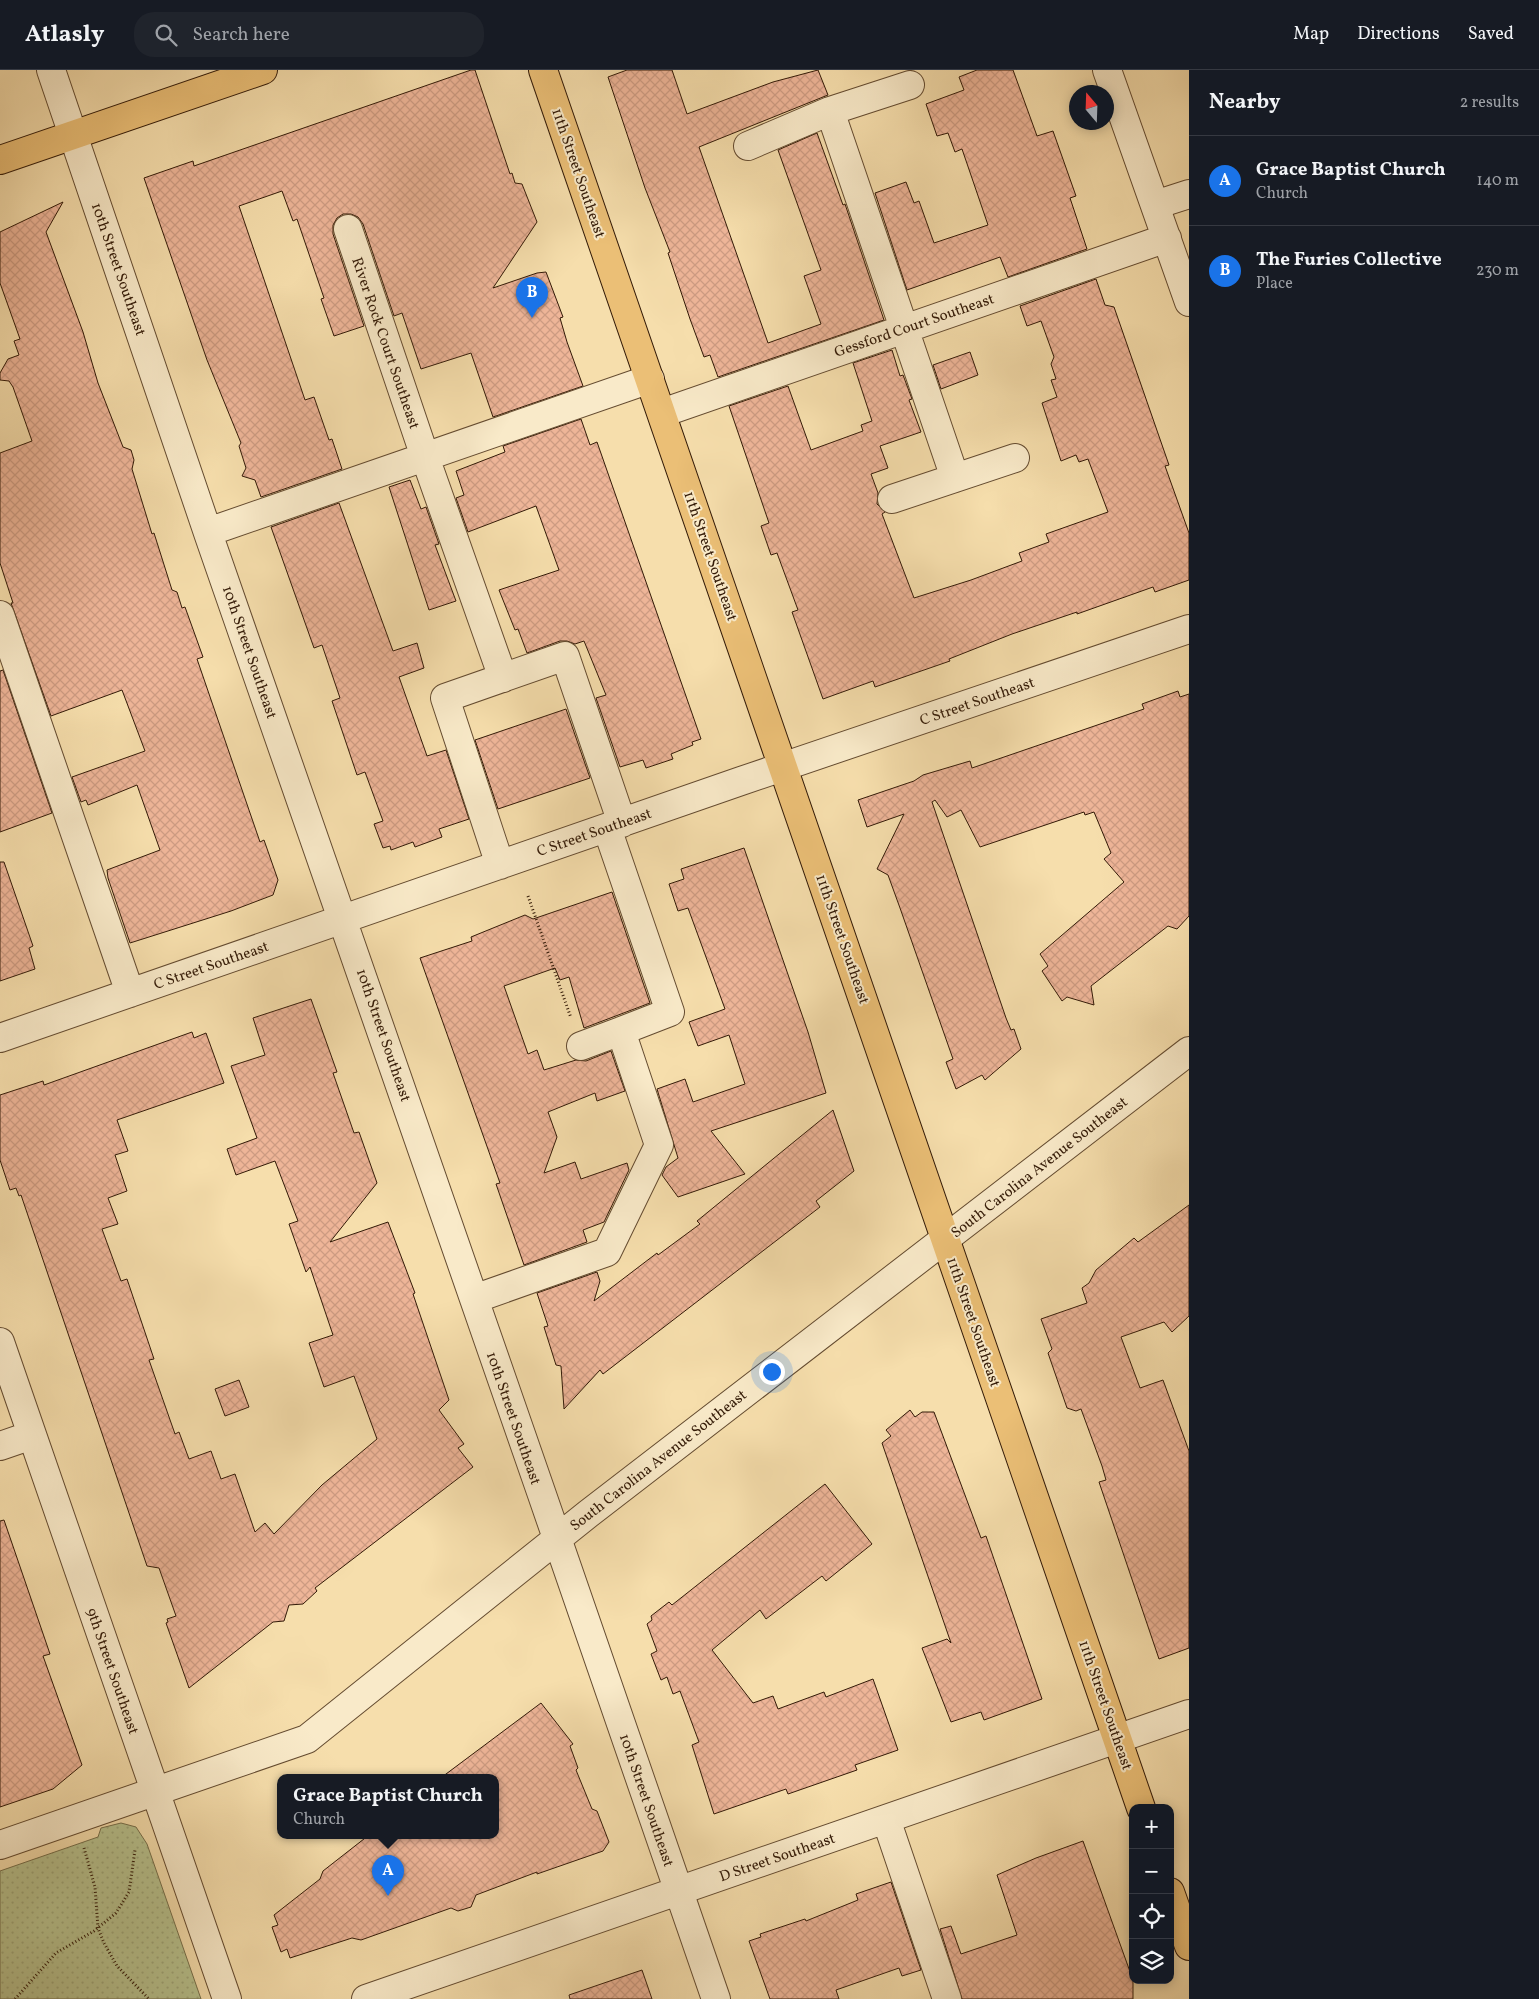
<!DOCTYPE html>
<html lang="en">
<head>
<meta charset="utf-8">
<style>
  body { margin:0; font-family:Vollkorn,serif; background:#20242c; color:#f1f3f6 }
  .controls { position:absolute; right:15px; bottom:15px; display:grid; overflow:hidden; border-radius:10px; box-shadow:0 2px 12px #0003 }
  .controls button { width:45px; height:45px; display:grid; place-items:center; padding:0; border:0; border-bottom:1px solid #363941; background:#171b24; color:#f1f3f6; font:25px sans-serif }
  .compass { position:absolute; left:1069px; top:15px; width:45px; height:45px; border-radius:50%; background:#171b24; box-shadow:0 2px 12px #0003; rotate:341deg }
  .you { position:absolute; left:771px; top:1301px; width:18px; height:18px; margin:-12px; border:4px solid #fff; border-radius:50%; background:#1a73e8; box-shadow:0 0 0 8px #1a73e833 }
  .badge { display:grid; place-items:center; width:32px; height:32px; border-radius:50%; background:#1a73e8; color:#fff; font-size:16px; font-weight:700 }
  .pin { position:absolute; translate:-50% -41px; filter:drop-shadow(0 1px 2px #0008) }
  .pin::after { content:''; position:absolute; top:26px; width:18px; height:15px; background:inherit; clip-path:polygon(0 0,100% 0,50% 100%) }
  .popup { position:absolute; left:277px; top:1704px; width:222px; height:65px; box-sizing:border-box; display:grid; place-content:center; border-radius:10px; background:#171b24; filter:drop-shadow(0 1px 4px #0005); font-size:16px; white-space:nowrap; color:#9ea1a6 }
  .popup b { font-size:19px; color:#f1f3f6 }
  .popup::after { content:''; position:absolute; left:50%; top:100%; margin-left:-10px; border:10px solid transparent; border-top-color:#171b24 }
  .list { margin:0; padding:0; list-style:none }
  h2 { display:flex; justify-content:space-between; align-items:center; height:65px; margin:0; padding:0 20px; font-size:21px }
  h2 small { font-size:16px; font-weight:400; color:#9ea1a6 }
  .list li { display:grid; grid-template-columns:32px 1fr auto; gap:15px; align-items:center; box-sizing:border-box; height:90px; padding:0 20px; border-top:1px solid #363941 }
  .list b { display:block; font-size:19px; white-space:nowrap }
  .list p { margin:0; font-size:16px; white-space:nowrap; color:#9ea1a6 }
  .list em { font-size:16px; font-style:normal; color:#9ea1a6 }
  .icon { flex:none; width:28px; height:28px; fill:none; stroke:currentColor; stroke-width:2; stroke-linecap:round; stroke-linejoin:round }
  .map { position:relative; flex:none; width:1189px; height:1929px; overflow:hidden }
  header { display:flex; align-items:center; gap:30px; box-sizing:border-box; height:70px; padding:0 25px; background:#171b24; border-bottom:1px solid #363941 }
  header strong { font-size:24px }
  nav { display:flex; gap:28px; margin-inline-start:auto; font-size:18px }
  .search { width:350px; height:45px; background:#20242c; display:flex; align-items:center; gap:12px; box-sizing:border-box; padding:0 18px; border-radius:20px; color:#9ea1a6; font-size:19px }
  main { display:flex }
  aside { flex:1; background:#171b24 }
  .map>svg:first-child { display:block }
  .park { fill:url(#park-dots); stroke:#756e4a }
  .building { fill:url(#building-cross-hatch); stroke:#331a07 }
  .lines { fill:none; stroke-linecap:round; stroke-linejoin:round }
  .minor-casing { stroke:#644b30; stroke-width:30 }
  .major-casing { stroke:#331a07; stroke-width:30 }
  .path { stroke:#331a07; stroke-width:3; stroke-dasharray:1 2.5; stroke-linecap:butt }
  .minor { stroke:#f9eac9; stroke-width:28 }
  .major { stroke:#ebbf76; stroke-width:28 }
  .labels { text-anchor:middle; stroke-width:4; stroke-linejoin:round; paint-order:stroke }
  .street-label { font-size:15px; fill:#331a07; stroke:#f9eac9 }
</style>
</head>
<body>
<header>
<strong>Atlasly</strong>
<div class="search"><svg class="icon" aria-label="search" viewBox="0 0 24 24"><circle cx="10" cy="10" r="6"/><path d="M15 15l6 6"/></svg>Search here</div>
<nav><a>Map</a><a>Directions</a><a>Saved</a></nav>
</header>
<main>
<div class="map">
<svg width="1189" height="1929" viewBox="0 0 1189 1929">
  <defs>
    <pattern id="park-dots" width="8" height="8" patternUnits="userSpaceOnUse" patternTransform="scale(1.25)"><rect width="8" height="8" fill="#b7c28e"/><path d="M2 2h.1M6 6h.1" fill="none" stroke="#9ea679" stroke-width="1.8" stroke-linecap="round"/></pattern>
    <pattern id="building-cross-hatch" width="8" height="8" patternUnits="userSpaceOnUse" patternTransform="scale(1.25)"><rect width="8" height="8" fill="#eeb598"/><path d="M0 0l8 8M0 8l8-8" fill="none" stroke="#cd9b82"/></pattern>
  </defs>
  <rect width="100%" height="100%" fill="#f6deac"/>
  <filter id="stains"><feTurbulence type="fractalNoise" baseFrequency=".004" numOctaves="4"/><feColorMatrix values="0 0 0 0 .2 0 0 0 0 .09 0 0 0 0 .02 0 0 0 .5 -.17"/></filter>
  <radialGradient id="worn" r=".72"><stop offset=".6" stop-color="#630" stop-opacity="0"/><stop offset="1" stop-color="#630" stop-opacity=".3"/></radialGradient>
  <!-- park -->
  <path class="park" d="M121,1753L136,1757L147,1774L201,1929H0V1801L98,1767L101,1758Z"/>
  <!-- building -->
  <path class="building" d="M471,0H475L510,104L512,103L515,113L522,114L537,152L493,218L537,203L546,202L563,247L560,248L567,272L583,316L493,347L471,283L421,299L402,243L394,246L363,154L358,147L351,144H343L337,148L333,155V164L364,256L334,266L321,229L324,228L297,149L293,151L282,121L239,136L305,330L314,327L329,370L332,369L342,399L261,427L255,410L242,406L246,398L239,376L241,373L207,290L144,108L193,91L194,96Z
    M627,0H672L687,44L773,12L818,0L828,25L699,77L768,273L821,254L804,206L821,200L778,80L817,63L843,135L845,134L884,250L718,307L710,285L704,287L690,249L668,183L670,182L645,118L608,7Z
    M977,0H1013L1037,66L1053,61L1076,126L1070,128L1087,179L1008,207L1000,187L907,220L875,123L906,112L914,133L919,131L934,173L988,155L962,79L955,82L948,63L937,66L926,34L964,20L959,7Z
    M63,132L46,162L83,262L98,313L123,377L131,380L134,390L132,399L152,464L154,463L172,520L177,522L182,538L185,537L203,587L197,589L260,772L264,770L278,810L273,825L231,841L130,873L108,808L107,800L160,780L137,715L88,735L86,730L81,732L72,707L145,681L122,620L51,646L11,533H13L0,493V383L32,371L13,317L9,311L0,310V303L8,289L19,285L14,271L20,269L0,213V162Z
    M1096,209L1105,235L1114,237L1169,395L1165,396L1189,463V510L1155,522L1153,517L1077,544V542L1012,564L949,589L950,591L875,617L873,611L823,629L792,542L798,540L777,483L771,485L761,456L769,453L729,336L788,316L811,380L863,361L861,355L872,351L853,293L892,280L900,306L903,305L912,329L909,330L921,362L880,376L888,398L871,404L878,423L877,434L885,442L882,444L914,528L971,510L1022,491L1019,483L1049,472L1046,464L1108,442L1088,389L1079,392L1076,385L1061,391L1042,333L1057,327L1051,310L1056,309L1051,294L1054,287L1041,251L1027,256L1020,236Z
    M970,282L978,305L941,319L933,295Z
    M581,349L590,375L597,372L701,669L692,672L693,675L671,684L673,689L646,698L643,690L620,697L596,628L606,625L584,571L575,574L567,571H560L527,583L518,559L515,560L499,520L559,500L536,436L468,462L456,428L464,425L456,401L505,382L503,376Z
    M410,410L421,439L426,437L439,474L435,475L456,531L429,540L389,417Z
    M339,433L393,581L417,573L424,598L399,607L427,686L446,680L469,749L439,759L442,767L415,777L413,772L391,780L390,776L383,778L374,754L383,751L365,702L357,705L332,631L340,628L322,575L314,578L271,457Z
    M3,600L52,743L0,762V601Z
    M1178,621L1180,627L1189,624V846L1177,859L1168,856L1091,916L1094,935L1067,927L1062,931L1042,901L1048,896L1040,884L1124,812L1104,789L1111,783L1094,742L1085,745L1084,742L980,777L961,740L947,747L935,730L932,732L1006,948L1011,960L1014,959L1021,979L985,1010L982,1005L956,1019L946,992L953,989L900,838L888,805L877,799L904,744L867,757L858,730L914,711L923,705L970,691L972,698L1144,639L1142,634Z
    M566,639L590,708L498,739L475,670Z
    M744,778L808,962L826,1023L711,1061L745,1104L678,1127L662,1105L666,1097L678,1088L657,1019L685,1009L693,1032L745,1014L729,965L698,976L689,952L725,939L688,838L678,841L669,814L684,809L681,799Z
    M0,792H4L33,876L29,878L35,899L0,911Z
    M612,822L650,933L584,958L569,907L560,910L555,898L504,916L528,984L537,980L544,1000L576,990L586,991L611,981L625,1021L597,1031L595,1023L548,1042L557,1067L544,1103L575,1092L581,1109L627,1093L629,1100L604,1152L583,1160L587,1172L524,1195L496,1114L500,1113L420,888L472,871L471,867L525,845L533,849Z
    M311,929L337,1002L333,1003L354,1063L359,1062L377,1113L330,1172L388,1152L415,1223L413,1224L449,1330L439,1340L464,1374L458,1378L473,1397L315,1518L317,1521L303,1534L289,1535L284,1551L273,1552L189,1618L166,1553L168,1552L167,1549L176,1546L159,1498L147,1496L21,1125L19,1126L16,1118L10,1120L0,1090V1025L43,1011L44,1015L192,962L194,968L206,963L224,1013L117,1050L128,1081L115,1085L127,1121L108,1128L118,1154L102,1159L121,1211L127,1209L154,1289L149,1290L175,1364L179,1362L189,1389L211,1381L221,1409L235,1404L255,1462L265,1453L274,1464L322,1415L377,1369L354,1306L324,1317L309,1273L333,1265L310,1197L306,1202L289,1154L298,1151L275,1091L236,1105L227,1079L257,1068L231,996L265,985L253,948Z
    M833,1040L854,1101L816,1131L820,1137L603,1304L600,1300L564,1339L561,1296L556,1295L544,1257L548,1256L537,1223L597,1202L600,1211L594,1231L657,1183L658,1185L700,1154L697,1151Z
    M1189,1135V1246L1172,1262L1164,1252L1121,1267L1140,1318L1163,1310L1189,1381V1578L1159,1589L1099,1412L1106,1410L1102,1396L1081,1339L1076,1341L1067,1338L1048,1283L1052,1279L1041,1249L1087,1233L1082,1218L1089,1213L1096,1200L1134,1168L1138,1172Z
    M239,1310L249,1337L225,1346L215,1319Z
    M910,1340L915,1347L922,1342H934L981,1468L986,1466L1042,1629L984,1650L981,1642L951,1652L922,1578L947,1569L951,1573L882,1373L891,1366L886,1360Z
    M825,1414L872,1474L826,1511L822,1506L766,1549L760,1540L712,1580L753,1633L773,1626L778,1639L824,1622L826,1627L873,1609L898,1680L855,1695L857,1700L788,1724L786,1719L714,1744L692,1675L699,1672L680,1621L673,1624L667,1607L661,1610L651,1584L657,1581L647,1554L652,1550L651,1546L669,1532L672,1535Z
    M4,1450L50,1584L43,1586L82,1695L53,1719L0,1737V1451Z
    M541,1633L573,1674L570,1676L578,1698L576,1700L592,1739L597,1741L609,1772L603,1781L537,1804V1802L476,1825L471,1837L458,1841L451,1838L361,1870L352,1868L290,1888L287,1879L281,1882L272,1857L278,1855L274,1845L320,1809L323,1801L369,1765H496V1707H442Z
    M1083,1771L1133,1910V1929H962L940,1859L951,1856L961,1884L1017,1865L997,1805L1036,1788Z
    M891,1812L921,1900L902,1906L899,1898L836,1920L839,1929H770L749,1871L761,1867L760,1864L805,1849L806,1851L858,1830L856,1824Z
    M642,1900L652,1929H570L569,1925Z"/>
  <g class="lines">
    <!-- minor casing -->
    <g class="minor-casing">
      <path id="minor" d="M51,0C104,155 155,311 209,466C379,953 548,1441 716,1929
        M1107,0L1189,232
        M830,41L955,408
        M748,76L830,41L910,15
        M1155,135L1189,124
        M348,159L425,387L503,608
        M662,343L1167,168
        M892,429L1015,388
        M208,462L650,309
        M0,545L130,923
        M500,795L445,628L565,586L622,753
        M0,968L741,711L1189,559
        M581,976L621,961
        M474,1229L607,1182L659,1075L621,961L670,942L607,758
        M0,1272L227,1929
        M0,1376L32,1365
        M886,1749L947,1929
        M0,1775L307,1669L588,1444L1189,981
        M366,1929L1189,1644"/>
    </g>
    <!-- major casing -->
    <g class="major-casing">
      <path id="major" d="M543,0L1141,1738
        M0,90L263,0
        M1170,1822L1189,1876"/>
    </g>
    <!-- path -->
    <path class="path" d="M528,826L571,948
      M84,1778L95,1817L98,1858L104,1873L117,1896L149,1929
      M15,1929L56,1883L94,1861L116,1843L129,1822L135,1780"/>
    <!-- minor -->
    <use href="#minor" class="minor"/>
    <!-- major -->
    <use href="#major" class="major"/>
  </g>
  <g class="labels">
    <!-- street labels -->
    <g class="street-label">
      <text transform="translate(579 103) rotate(71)" y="5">11th Street Southeast</text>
      <text transform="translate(119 199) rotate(71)" y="5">10th Street Southeast</text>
      <text transform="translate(914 255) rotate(-19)" y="5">Gessford Court Southeast</text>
      <text transform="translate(386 273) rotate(71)" y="5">River Rock Court Southeast</text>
      <text transform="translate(711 486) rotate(71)" y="5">11th Street Southeast</text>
      <text transform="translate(250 582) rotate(71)" y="5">10th Street Southeast</text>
      <text transform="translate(977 631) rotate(-19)" y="5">C Street Southeast</text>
      <text transform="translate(594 762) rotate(-19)" y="5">C Street Southeast</text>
      <text transform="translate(843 869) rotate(71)" y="5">11th Street Southeast</text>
      <text transform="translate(211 895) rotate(-19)" y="5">C Street Southeast</text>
      <text transform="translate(384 965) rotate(71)" y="5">10th Street Southeast</text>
      <text transform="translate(1039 1097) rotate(-38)" y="5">South Carolina Avenue Southeast</text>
      <text transform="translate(974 1252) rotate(71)" y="5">11th Street Southeast</text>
      <text transform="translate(514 1348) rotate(71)" y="5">10th Street Southeast</text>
      <text transform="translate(658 1390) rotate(-38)" y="5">South Carolina Avenue Southeast</text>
      <text transform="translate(113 1601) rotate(71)" y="5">9th Street Southeast</text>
      <text transform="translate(1106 1635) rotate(71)" y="5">11th Street Southeast</text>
      <text transform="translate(647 1730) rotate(71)" y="5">10th Street Southeast</text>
      <text transform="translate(777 1787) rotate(-19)" y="5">D Street Southeast</text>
    </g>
  </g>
  <rect width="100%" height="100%" filter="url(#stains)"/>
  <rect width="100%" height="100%" fill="url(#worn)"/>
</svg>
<div class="controls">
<button>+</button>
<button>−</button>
<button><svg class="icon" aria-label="locate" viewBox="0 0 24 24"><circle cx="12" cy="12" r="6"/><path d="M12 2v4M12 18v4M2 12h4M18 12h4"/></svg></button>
<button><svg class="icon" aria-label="layers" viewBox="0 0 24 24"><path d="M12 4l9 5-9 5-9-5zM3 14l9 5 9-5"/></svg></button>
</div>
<svg class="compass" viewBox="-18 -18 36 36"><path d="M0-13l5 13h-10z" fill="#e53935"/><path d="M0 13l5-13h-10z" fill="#9ea1a6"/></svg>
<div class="you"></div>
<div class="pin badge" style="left:388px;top:1826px">A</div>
<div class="popup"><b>Grace Baptist Church</b>Church</div>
<div class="pin badge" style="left:532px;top:248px">B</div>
</div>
<aside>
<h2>Nearby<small>2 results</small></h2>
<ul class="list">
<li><span class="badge">A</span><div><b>Grace Baptist Church</b><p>Church</p></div><em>140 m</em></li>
<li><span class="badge">B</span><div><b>The Furies Collective</b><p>Place</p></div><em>230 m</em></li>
</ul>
</aside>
</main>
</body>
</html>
